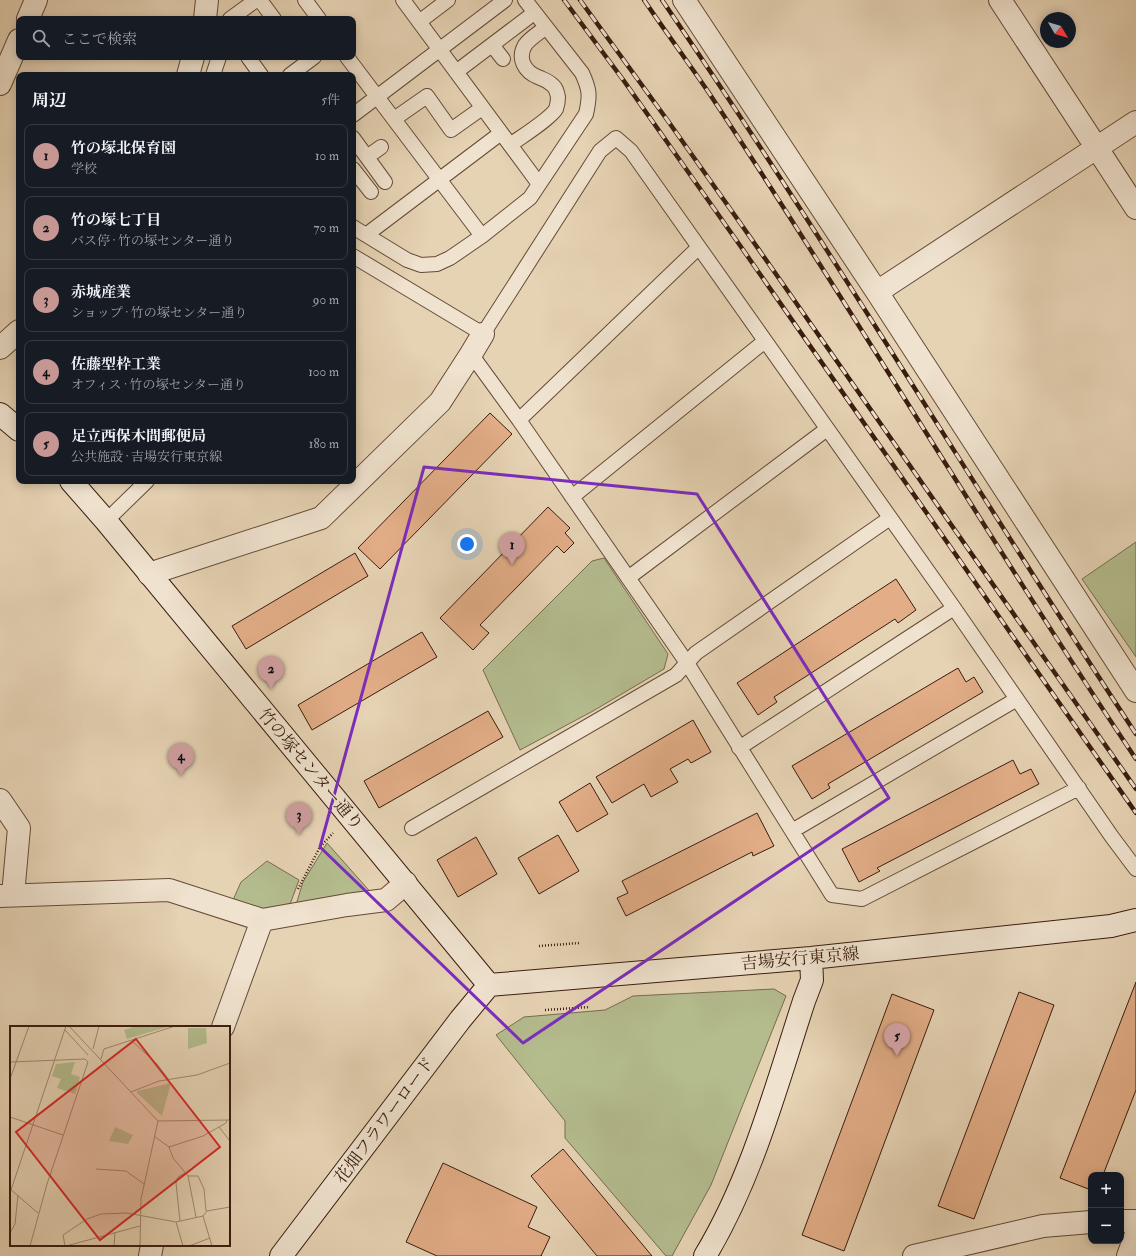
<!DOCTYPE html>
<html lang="ja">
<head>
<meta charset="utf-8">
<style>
  body { margin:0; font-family:"IM FELL Double Pica","Noto Serif JP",serif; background:#20242c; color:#f1f3f6 }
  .controls { position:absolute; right:12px; bottom:12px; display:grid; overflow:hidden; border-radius:8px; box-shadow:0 2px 10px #0003 }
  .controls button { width:36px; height:36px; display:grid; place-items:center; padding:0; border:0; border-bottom:1px solid #363941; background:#171b24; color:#f1f3f6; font:20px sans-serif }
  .compass { position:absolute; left:1040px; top:12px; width:36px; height:36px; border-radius:50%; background:#171b24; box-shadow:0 2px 10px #0003; rotate:128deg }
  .you { position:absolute; left:467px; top:544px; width:14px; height:14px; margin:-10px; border:3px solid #fff; border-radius:50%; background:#1a73e8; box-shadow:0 0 0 6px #1a73e833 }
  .badge { display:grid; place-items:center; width:26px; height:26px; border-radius:50%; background:#c59692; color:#111; font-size:13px; font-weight:700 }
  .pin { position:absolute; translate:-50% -33px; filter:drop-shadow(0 1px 2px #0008) }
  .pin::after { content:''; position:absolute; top:21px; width:14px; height:12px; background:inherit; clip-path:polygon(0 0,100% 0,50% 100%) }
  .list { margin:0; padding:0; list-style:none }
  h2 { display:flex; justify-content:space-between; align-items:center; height:52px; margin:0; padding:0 16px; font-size:17px }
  h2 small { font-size:13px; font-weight:400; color:#9ea1a6 }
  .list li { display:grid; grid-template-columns:26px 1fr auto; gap:12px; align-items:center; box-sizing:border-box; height:64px; margin:0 8px 8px; padding:0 8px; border:1px solid #363941; border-radius:8px }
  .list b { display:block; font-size:15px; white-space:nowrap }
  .list p { margin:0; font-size:13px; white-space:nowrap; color:#9ea1a6 }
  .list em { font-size:13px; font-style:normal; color:#9ea1a6 }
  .icon { flex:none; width:22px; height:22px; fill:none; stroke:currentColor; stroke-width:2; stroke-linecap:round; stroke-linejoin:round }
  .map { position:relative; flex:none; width:1136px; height:1256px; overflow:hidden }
  .search { position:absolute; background:#171b24; box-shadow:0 2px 10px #0003; left:16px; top:16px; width:340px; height:44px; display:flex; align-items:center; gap:10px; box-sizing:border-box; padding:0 14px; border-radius:8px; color:#9ea1a6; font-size:15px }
  .panel { position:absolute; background:#171b24; box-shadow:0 2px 10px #0003; left:16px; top:72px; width:340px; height:412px; border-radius:8px }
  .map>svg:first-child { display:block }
  .green { fill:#b4bc8e; stroke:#776c4e }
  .building { fill:#e2ad87; stroke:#3a1c0f }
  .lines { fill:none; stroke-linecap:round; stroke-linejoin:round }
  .lane-casing { stroke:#654a38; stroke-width:16 }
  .street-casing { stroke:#654a38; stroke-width:24 }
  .secondary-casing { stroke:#3a1c0f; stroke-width:24 }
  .path { stroke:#3a1c0f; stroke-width:2.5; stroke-dasharray:1 2; stroke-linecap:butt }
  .lane { stroke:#efe2ce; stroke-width:14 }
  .street { stroke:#efe2ce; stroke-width:22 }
  .secondary { stroke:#efe2ce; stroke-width:22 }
  .rail-casing { stroke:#3a1c0f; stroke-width:4.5 }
  .rail { stroke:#efe2ce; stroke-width:3; stroke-dasharray:9; stroke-linecap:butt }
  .marked { fill:none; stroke:#7b2cbf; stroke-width:3; stroke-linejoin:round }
  .labels { text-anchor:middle; stroke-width:3; stroke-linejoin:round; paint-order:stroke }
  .street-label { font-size:17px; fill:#3a1c0f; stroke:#efe2ce }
  .inset-road { fill:none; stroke:#a18a72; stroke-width:1 }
  .view { fill:#d62828; fill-opacity:0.15; stroke:#d62828; stroke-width:2 }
  .inset-edge { fill:none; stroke:#3a1c0f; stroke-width:2 }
</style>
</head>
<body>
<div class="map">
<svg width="1136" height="1256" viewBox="0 0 1136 1256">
  <rect width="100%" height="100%" fill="#e6d3b4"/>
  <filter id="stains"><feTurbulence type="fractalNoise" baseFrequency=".005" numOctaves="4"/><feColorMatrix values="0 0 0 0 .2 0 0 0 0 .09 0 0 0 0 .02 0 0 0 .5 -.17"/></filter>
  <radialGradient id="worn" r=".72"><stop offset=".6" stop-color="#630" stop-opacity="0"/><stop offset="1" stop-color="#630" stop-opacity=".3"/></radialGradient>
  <!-- green -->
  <path class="green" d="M1136,542V657L1082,579Z
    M604,558L668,654L664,669L593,711L520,750L483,670L592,561Z
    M327,843L374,896L296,905L303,882Z
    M267,861L299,880L289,907L260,910L233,900L241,882Z
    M774,989L786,996L711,1185L672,1256H666L565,1138V1121L496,1035L524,1017L605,1010L633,996Z"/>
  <!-- building -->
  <path class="building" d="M490,413L512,434L380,569L358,548Z
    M548,507L570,528L565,533L574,543L564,553L557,546L480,625L489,633L473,650L440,618Z
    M355,553L368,576L246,649L232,626Z
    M896,579L916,610L898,623L895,619L774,697L777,702L758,715L737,683Z
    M422,632L437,657L312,730L298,705Z
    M958,668L966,682L974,677L983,692L828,784L830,788L812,799L792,766Z
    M488,711L503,737L379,808L364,781Z
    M693,720L711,752L691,763L688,759L670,769L678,782L651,797L644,784L612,803L596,777Z
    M1013,760L1020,774L1031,769L1039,784L877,868L880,871L859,882L842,849Z
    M590,783L608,814L577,832L559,802Z
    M757,813L774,846L753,856L752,852L626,916L617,898L628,893L622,881Z
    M558,835L579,871L539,894L518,858Z
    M476,837L497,874L458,897L437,860Z
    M1136,982V1090L1103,1175H1091V1190L1060,1178Z
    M1019,992L1054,1005L974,1219L938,1206Z
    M892,994L934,1010L844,1251L802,1235Z
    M563,1149L652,1256H597L531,1176Z
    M443,1163L537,1207L528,1227L550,1237L541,1256H542H437L406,1242Z"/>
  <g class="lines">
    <!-- lane casing -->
    <g class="lane-casing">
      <path id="lane" d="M260,0L274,19
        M305,0L319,19
        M403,0L539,184
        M230,19L256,0
        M419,22L448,0
        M492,45L503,59
        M248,57L261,75
        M347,57L482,236
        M456,72L534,13
        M213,75L219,57
        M290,75L314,57
        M353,115L505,0
        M394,119L427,96L451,130L482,108
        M353,138L385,182
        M510,145C521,137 550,119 556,109C557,106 558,100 558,97C557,92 556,87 551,84C547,80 542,79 538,77C525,72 517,59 525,45C530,38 539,33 546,27
        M367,157L381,147
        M353,169L371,192
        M353,227L407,260L421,265L437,264L450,258L482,236L530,198L586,114C590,96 590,90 582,73L525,0
        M366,235L501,133
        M353,256L483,334L600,151L616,138L631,151L954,608L1112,837L1136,869
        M471,354L519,420L687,663L832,895L862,899L1079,788
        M519,420L699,247
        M572,497L765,341
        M106,521L147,481
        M628,578L827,429
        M739,748L954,608
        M412,828L676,675L696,653L890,518
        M792,831L1017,699"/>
    </g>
    <!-- street casing -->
    <g class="street-casing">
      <path id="street" d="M684,0L877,292L1136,691
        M1000,0L1136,208
        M28,19L36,0
        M205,19L207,0
        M188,75L193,57
        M0,84L19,40
        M877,292L1136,122
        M0,348L19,331
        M149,574L321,518L440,402L471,354L483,334
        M0,800L19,828L13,895
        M0,896L169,890L262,920L347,905L386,900L406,883
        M223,1027L262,920
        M1121,1221H1136
        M150,1256L152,1245
        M914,1256L1043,1226L1091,1222
        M1128,1256L1136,1234"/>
    </g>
    <!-- secondary casing -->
    <g class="secondary-casing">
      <path id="secondary" d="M0,414L19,430
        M71,481L106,521L489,985
        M489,985L811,958L1111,926L1136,920
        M281,1256L460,1020L489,985
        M705,1256C752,1178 776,1087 804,1001L812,980L811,958"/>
    </g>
    <!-- path -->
    <path class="path" d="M298,889L320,847L333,833
      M539,946L580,943
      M545,1010L590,1007"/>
    <!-- lane -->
    <use href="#lane" class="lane"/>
    <!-- street -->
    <use href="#street" class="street"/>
    <!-- secondary -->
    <use href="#secondary" class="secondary"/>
    <!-- rail casing -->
    <g class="rail-casing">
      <path id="rail" d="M564,0L624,81L739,244L1136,813
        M580,0L668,121L743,227L1136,789
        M644,0C665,31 688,62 709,93C855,313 989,540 1136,759
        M662,0C826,240 976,491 1136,734"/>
    </g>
    <!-- rail -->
    <use href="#rail" class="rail"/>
  </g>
  <!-- marked area -->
  <path class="marked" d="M424,467L697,494L889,798L523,1043L320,847Z"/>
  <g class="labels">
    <!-- street labels -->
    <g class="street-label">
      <text transform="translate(311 769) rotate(50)" y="6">竹の塚センター通り</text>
      <text transform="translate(800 958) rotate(-5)" y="6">吉場安行東京線</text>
      <text transform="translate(384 1120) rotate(-53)" y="6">花畑フラワーロード</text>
    </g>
  </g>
  <!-- overview -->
  <g transform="translate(10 1026)">
    <rect width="220" height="220" fill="#e6d3b4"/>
    <path d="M126,0H160L117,13L114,4ZM178,2H196L197,17L178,23ZM65,36L61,48L70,51L65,68L47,62L51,53L42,50L46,38ZM161,57L152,90L127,67V65ZM105,101L123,109L118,118L99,115Z" fill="#b4bc8e"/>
    <path class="inset-road" d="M59,0L148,95L220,94M197,0H214M55,4L78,29M122,15L147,38L159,54M83,23L89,0M91,33L94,23L165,0M0,36L75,33L78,36L37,158L20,220M0,53L19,0M121,66L149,55L187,49L220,37M0,91L53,109M209,101L220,115M144,110L159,121L163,132L178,150L186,191M159,121L193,110L216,97L217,94M86,143L116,145L134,158M178,150H188L194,163L196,185M0,163L28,187M1,164L56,0M193,190L202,220M170,195L166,157L168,151L175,147M166,196L173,220M0,207L5,198L8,169M55,220L53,209L77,193L91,188L117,187L166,196L193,190L197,185L220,181M56,220L130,200M104,220L105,206M130,220L131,173L148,95M179,220L200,212"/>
    <path class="view" d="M126,13L210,121L90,214L6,106Z"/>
    <rect width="220" height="220" class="inset-edge"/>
  </g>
  <rect width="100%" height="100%" filter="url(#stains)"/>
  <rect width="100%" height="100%" fill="url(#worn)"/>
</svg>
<div class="controls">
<button>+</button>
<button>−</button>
</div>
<svg class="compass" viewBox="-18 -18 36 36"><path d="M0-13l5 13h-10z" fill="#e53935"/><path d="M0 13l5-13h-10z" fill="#9ea1a6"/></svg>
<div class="you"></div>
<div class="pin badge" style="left:512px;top:565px">1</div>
<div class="pin badge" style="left:271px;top:689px">2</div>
<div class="pin badge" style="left:299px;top:835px">3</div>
<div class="pin badge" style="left:181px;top:776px">4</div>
<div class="pin badge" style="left:897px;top:1056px">5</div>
<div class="search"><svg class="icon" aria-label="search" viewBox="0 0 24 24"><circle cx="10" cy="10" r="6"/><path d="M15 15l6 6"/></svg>ここで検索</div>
<section class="panel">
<h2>周辺<small>5件</small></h2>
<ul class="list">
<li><span class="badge">1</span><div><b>竹の塚北保育園</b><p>学校</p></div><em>10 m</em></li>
<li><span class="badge">2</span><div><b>竹の塚七丁目</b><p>バス停 · 竹の塚センター通り</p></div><em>70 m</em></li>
<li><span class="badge">3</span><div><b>赤城産業</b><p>ショップ · 竹の塚センター通り</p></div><em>90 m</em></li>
<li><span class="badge">4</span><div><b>佐藤型枠工業</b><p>オフィス · 竹の塚センター通り</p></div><em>100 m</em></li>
<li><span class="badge">5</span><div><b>足立西保木間郵便局</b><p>公共施設 · 吉場安行東京線</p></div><em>180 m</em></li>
</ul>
</section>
</div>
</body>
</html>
